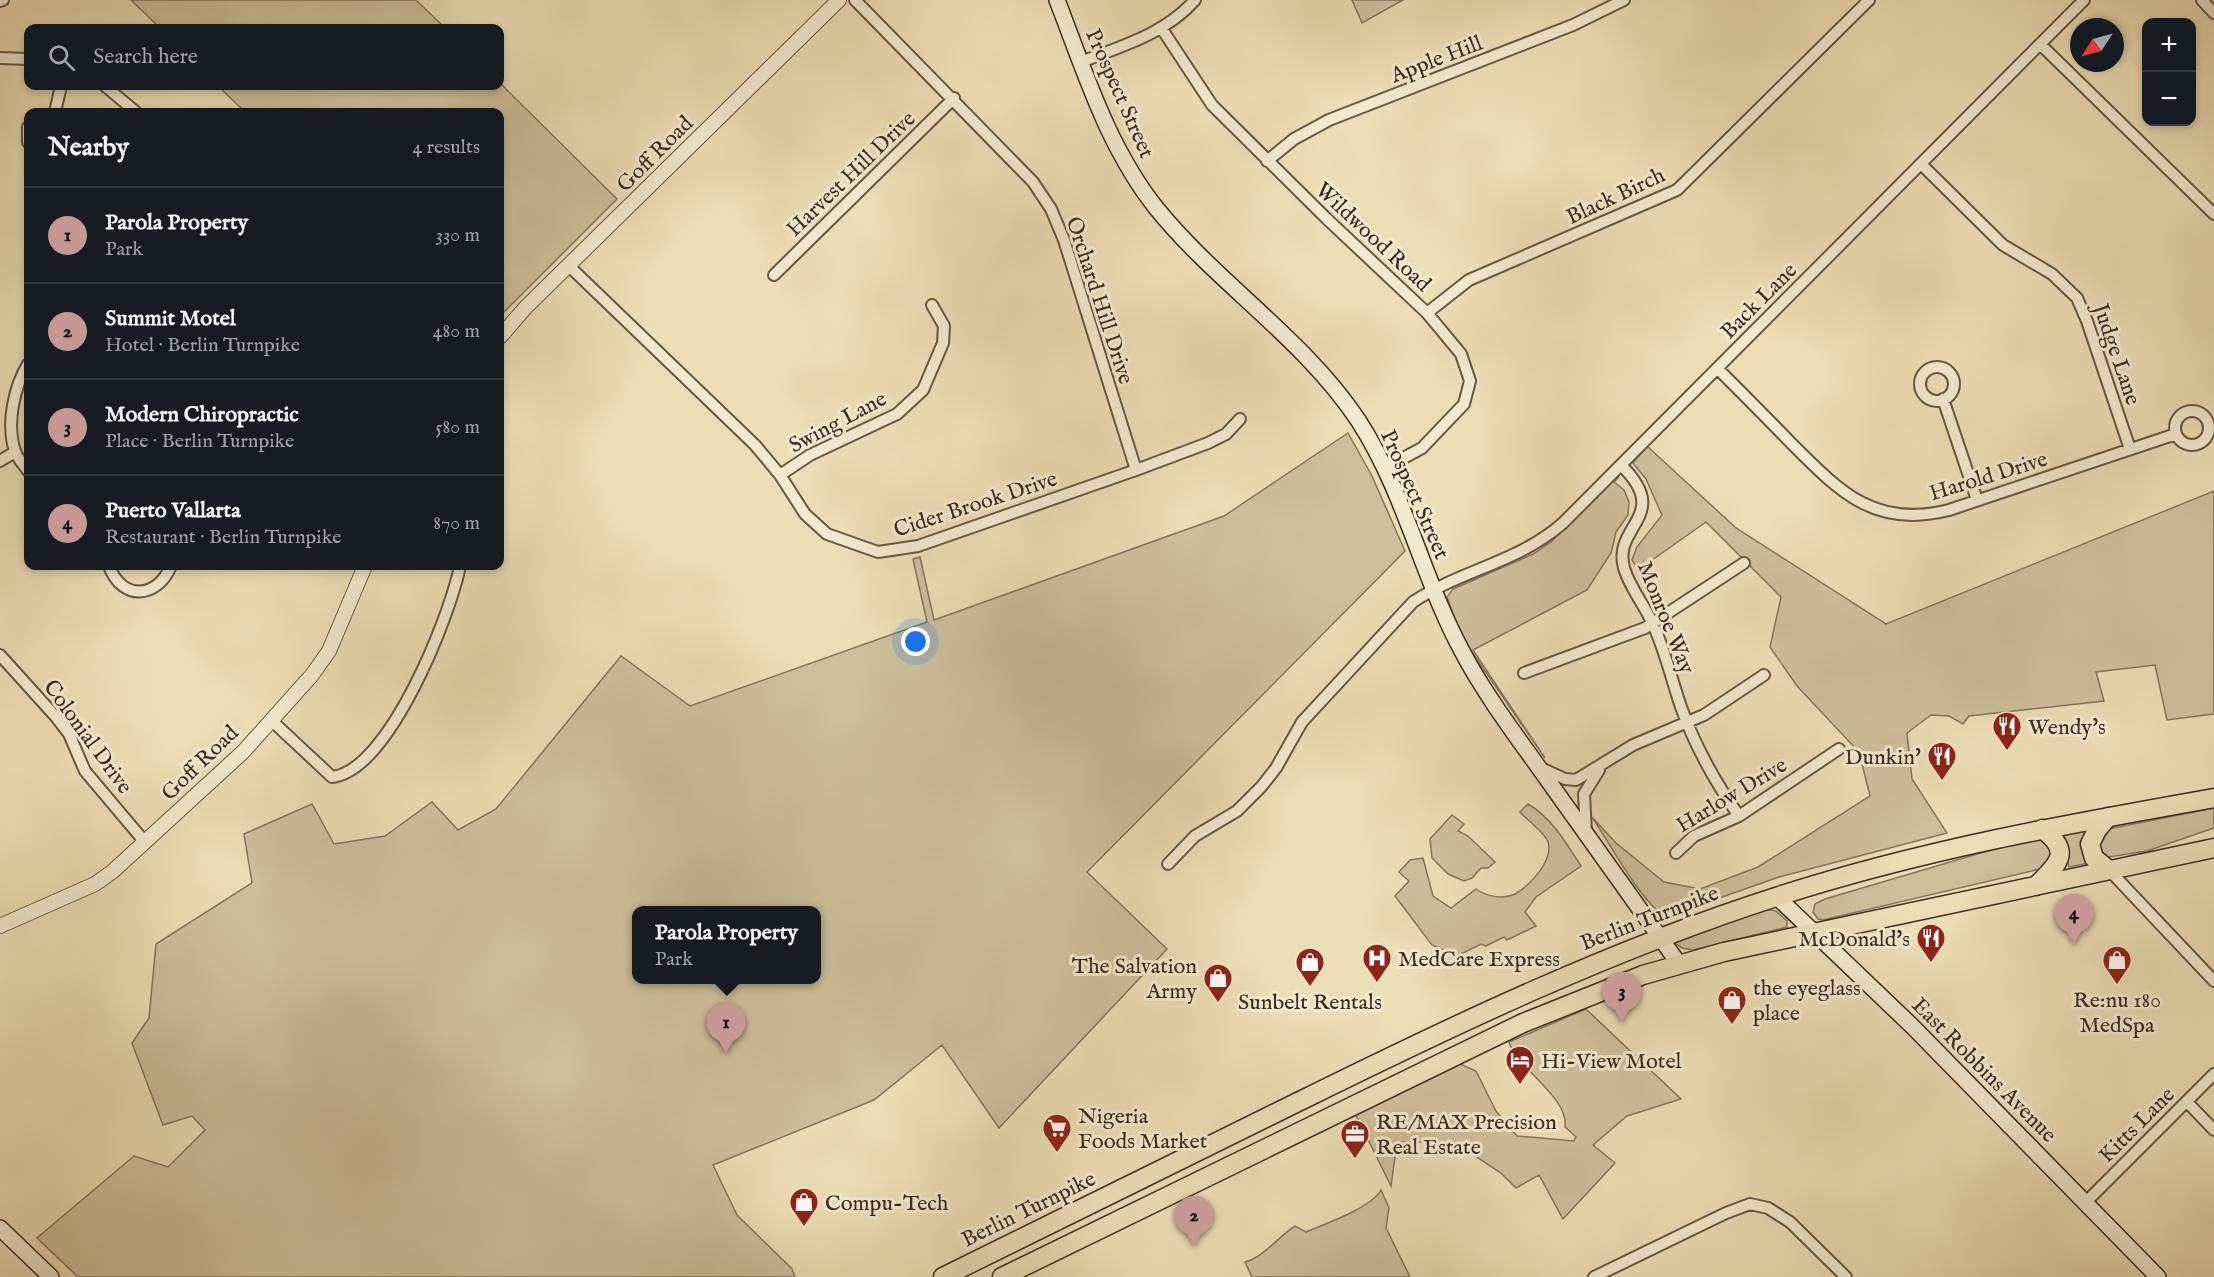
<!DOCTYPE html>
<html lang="en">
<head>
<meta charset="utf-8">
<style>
  body { margin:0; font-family:"IM FELL English",serif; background:#242831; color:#f1f3f6 }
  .controls { position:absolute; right:18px; top:18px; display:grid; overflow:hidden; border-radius:12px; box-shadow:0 3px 9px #0003 }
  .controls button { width:54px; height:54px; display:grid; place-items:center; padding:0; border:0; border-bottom:2px solid #363941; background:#171b24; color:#f1f3f6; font:30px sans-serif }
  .compass { position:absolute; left:2070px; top:18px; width:54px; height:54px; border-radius:50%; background:#171b24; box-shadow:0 3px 9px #0003; rotate:234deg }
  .you { position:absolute; left:916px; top:642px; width:21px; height:21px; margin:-15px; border:4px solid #fff; border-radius:50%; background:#1a73e8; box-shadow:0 0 0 9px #1a73e833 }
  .badge { display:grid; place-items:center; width:39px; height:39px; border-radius:50%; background:#c59692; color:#111; font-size:20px; font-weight:700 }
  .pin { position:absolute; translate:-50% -50px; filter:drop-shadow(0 2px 3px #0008) }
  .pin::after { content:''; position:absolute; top:32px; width:21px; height:18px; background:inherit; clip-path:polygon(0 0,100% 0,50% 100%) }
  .popup { position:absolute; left:632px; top:906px; width:189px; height:78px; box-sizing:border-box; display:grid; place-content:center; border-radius:12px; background:#171b24; filter:drop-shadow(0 2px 4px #0005); font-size:20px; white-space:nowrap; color:#9ea1a6 }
  .popup b { font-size:22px; color:#f1f3f6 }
  .popup::after { content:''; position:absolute; left:50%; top:100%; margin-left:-12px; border:12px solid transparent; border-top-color:#171b24 }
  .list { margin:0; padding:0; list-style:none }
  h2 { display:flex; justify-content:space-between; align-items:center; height:78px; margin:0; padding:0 24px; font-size:26px }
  h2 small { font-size:20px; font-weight:400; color:#9ea1a6 }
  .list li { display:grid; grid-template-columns:39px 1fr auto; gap:18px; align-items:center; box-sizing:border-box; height:96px; padding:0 24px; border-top:2px solid #363941 }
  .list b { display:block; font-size:22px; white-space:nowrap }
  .list p { margin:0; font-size:20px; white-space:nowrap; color:#9ea1a6 }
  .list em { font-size:20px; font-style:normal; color:#9ea1a6 }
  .icon { flex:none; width:33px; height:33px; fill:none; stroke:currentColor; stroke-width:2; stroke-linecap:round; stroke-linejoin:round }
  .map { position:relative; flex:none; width:2214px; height:1277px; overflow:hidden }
  .search { position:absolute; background:#171b24; box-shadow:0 3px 9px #0003; left:24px; top:24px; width:480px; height:66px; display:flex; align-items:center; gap:15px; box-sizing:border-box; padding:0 21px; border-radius:12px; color:#9ea1a6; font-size:22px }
  .panel { position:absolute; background:#171b24; box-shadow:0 3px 9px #0003; left:24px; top:108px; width:480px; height:462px; border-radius:12px }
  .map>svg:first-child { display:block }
  .green { fill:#cdbf9b; stroke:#84755e; stroke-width:1.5; fill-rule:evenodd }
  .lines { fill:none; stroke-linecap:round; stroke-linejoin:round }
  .minor-casing { stroke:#665846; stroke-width:14 }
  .tertiary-casing { stroke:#665846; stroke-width:16 }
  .secondary-casing { stroke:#3a2b21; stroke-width:18 }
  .trunk-casing { stroke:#3a2b21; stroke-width:21 }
  .minor { stroke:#f2e9ce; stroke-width:10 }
  .tertiary { stroke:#f2e9ce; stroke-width:14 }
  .secondary { stroke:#f2e9ce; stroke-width:15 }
  .trunk { stroke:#ebddb4; stroke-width:18 }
  .labels { text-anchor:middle; stroke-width:6; stroke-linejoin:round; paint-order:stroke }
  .street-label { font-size:22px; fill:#3a2b21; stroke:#f2e9ce }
  .poi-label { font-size:22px; fill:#3a2b21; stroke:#f2e9ce; text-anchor:start }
</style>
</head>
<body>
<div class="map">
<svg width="2214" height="1277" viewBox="0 0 2214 1277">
  <rect width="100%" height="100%" fill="#ebddb4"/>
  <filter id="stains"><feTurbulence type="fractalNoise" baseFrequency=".00333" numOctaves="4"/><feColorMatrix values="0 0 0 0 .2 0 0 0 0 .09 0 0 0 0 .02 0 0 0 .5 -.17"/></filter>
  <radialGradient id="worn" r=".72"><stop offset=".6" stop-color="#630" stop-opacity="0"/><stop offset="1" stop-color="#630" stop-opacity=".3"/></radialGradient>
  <!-- green -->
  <path class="green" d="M131,0H416L445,28H160Z
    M1352,0H1403L1362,23Z
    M500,83L617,199L500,316V112H245L218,86H500Z
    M1348,433L1372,476L1405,551L1087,872L1167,949L999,1128L942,1045L874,1100L713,1165L737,1215L792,1269L795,1277H78L37,1238L134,1156L168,1167L205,1130L192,1116L163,1125L132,1043L149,1018L156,944L252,883L244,834L312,804L334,844L385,836L432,802L458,830L496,809L621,656L690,706L927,622L913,559L920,557L934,620L1224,516ZM816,910V980H636V910Z
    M1647,446L1736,528L1886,624L2214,491V714L2167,720L2155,665L2096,672L2104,701L1969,716L1963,724L1949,716L1931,715L1907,733L1912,779L1947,833L1779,877L1705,903L1682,915L1666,917C1642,904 1609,842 1592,817L1616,843L1664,882L1700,889L1758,867L1870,796L1859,752L1797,686L1770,647L1781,597L1706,522L1638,570L1632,560L1637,547L1662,515L1646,479L1633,463Z
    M1619,477L1614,482L1624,490L1629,502L1628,515L1616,532L1611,553L1587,590L1473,650L1545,758L1462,638L1447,597L1453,589L1533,554L1551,542L1612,481Z
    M1528,804C1552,818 1566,843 1581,866L1536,897L1525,912L1536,926L1507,940L1504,937L1486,946L1481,944L1457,956L1432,945L1395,896L1409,881L1399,872L1410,860L1423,858L1433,896L1451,908L1476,889C1486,896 1503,900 1515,894C1529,886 1554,861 1548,842C1545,833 1527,820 1520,812Z
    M2214,808V828L2147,851L2103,858L2097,840L2108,829Z
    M1452,815L1464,824L1458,831L1468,836L1495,862L1488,868H1481L1472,878L1464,881L1448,874L1432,858L1430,839Z
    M2086,829L2089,863L2069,867L2059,833Z
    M2040,838L2045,840L2055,854L2040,869L1823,920L1818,919L1813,912L1815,904L1825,899L2028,839Z
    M1764,909L1776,911L1787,921V927L1693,950L1682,948L1675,943Z
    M1586,1009L1681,1099L1627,1116L1593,1145L1615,1163L1563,1219L1539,1175L1516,1188L1501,1173L1454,1142H1397L1391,1186L1355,1113L1460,1064L1476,1071L1496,1111L1517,1136L1574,1141L1576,1137L1565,1127C1569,1097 1518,1070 1509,1042Z
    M1381,1190L1389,1208L1386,1228L1410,1277H1252L1245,1262C1264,1257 1278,1237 1295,1226L1306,1232C1325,1224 1371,1208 1381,1190Z"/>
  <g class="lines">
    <!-- minor casing -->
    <g class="minor-casing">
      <path id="minor" d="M855,0L1033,182L1051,209L1064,240L1136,470
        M2202,0L2214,13
        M0,1L3,0
        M1162,29L1212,105L1327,219L1427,313L1461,354L1470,381L1464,404L1422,448L1385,468
        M2040,44L2214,214
        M0,58L28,59
        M1081,62C1122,46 1165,34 1195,0
        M105,86L136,112
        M55,112L61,86
        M28,127V142
        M1267,161L1294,139L1329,120L1573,25L1624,0
        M1921,164L2003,245L2052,274L2077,298L2087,321L2130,449
        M570,267L755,445L780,475L805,514L827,534L878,552L918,546L1136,470L1208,443L1226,434L1240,419
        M774,275L954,98
        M1427,313L1469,280L1677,190L1869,0
        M28,364C14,387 6,424 15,451C17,458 24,465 28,471
        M1920 384a17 17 0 1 1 34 0a17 17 0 1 1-34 0Z
        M1717,368C1742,393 1767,418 1791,443C1840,492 1875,529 1949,510L2176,434
        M1943,399L1977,500
        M2175 428a17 17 0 1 1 34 0a17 17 0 1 1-34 0Z
        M0,461L15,452
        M1621,465C1673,516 1612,525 1624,568C1630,589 1647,608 1655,629C1666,654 1672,681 1681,707C1695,746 1715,782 1739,816
        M780,475L810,455L897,414L923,390L943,343L944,326L932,305
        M109,566C122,601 157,599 171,566
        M0,655L56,717L69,734L85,771L144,841
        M1524,673L1645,628L1744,563
        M271,720L332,777C389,771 450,616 460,566
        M1541,768L1565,779L1576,780L1633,745L1704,715L1764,675
        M1586,833L1584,794L1599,770
        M1676,853L1694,836L1739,816L1839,749
        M1168,864L1195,836L1237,811L1261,787L1276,768L1302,722L1413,602C1461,570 1519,562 1563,523L2084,0
        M2109,870L2214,981
        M2187,1102L2214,1130
        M2086,1202L2214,1074
        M1594,1277L1726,1213L1750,1204L1768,1208L1790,1222L1846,1277"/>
    </g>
    <!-- tertiary casing -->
    <g class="tertiary-casing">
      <path id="tertiary" d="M500,337L526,307L839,0
        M0,926L95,884L112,872L243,752L312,675L329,651L365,566"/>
    </g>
    <!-- secondary casing -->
    <g class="secondary-casing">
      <path id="secondary" d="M1057,0C1085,72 1108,148 1157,209C1218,284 1304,339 1358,420C1405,492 1422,578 1463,653C1487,698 1518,738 1547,779C1591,841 1635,902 1679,964
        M1777,897L1912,1026L2158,1277
        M0,1228L51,1277"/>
    </g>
    <!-- trunk casing -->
    <g class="trunk-casing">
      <path id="trunk" d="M2108,817L2097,830L2090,844L2094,858L2109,870
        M2036,886C2057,865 2074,852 2042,829
        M943,1277C1062,1218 1181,1160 1300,1101C1456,1024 1613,949 1779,896C1921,850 2067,824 2214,798
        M1002,1277L1523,1023L1643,975L1724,952L2214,848"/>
    </g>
    <!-- minor -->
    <use href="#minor" class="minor"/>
    <!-- tertiary -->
    <use href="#tertiary" class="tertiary"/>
    <!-- secondary -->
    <use href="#secondary" class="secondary"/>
    <!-- trunk -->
    <use href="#trunk" class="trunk"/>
  </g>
  <!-- icons -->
  <defs>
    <g id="restaurant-pin" transform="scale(1.5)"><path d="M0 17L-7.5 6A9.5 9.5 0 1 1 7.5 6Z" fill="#8f2418" stroke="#f2e9ce"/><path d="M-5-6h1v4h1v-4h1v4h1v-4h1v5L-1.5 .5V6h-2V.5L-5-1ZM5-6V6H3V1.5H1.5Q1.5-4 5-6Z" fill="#fff"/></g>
    <g id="hospital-pin" transform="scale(1.5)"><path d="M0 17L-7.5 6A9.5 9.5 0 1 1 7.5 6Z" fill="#8f2418" stroke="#f2e9ce"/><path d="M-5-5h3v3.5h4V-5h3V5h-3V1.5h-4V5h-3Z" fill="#fff"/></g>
    <g id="shop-pin" transform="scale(1.5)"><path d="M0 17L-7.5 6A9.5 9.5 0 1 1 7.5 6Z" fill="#8f2418" stroke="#f2e9ce"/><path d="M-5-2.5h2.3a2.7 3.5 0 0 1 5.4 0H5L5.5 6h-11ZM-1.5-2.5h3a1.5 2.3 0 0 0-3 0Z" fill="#fff"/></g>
    <g id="hotel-pin" transform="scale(1.5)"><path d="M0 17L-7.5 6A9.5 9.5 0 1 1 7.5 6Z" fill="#8f2418" stroke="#f2e9ce"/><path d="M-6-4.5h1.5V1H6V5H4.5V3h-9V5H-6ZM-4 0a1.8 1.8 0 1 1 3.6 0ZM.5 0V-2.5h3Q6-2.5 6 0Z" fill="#fff"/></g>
    <g id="supermarket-pin" transform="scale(1.5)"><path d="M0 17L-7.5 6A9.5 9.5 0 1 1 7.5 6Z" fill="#8f2418" stroke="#f2e9ce"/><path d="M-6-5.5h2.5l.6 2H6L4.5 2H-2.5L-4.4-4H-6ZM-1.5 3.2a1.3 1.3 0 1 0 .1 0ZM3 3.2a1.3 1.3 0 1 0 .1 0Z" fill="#fff"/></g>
    <g id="office-pin" transform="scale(1.5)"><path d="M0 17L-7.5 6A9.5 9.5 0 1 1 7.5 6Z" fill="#8f2418" stroke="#f2e9ce"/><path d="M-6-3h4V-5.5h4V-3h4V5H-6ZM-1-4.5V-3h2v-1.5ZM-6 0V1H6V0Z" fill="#fff"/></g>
  </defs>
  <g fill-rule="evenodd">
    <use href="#restaurant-pin" x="2007" y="726"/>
    <use href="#restaurant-pin" x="1942" y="756"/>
    <use href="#restaurant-pin" x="1931" y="938"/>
    <use href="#hospital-pin" x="1377" y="958"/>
    <use href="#shop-pin" x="2117" y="960"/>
    <use href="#shop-pin" x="1310" y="962"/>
    <use href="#shop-pin" x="1218" y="978"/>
    <use href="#shop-pin" x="1732" y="1000"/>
    <use href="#hotel-pin" x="1520" y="1060"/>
    <use href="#supermarket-pin" x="1057" y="1128"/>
    <use href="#office-pin" x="1355" y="1134"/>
    <use href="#shop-pin" x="804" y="1202"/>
  </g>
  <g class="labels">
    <!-- street labels -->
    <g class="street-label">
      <text transform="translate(1436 58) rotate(-21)" y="8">Apple Hill</text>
      <text transform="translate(1121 93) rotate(66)" y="8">Prospect Street</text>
      <text transform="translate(654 153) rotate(-45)" y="8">Goff Road</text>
      <text transform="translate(850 173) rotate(-44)" y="8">Harvest Hill Drive</text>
      <text transform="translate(1615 195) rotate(-25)" y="8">Black Birch</text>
      <text transform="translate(1374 236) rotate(43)" y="8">Wildwood Road</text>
      <text transform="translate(1101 300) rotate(72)" y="8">Orchard Hill Drive</text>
      <text transform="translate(1758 300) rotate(-45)" y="8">Back Lane</text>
      <text transform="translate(2118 354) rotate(71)" y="8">Judge Lane</text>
      <text transform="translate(837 421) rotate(-28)" y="8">Swing Lane</text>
      <text transform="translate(1988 475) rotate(-17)" y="8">Harold Drive</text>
      <text transform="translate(1416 494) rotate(66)" y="8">Prospect Street</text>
      <text transform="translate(975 503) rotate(-18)" y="8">Cider Brook Drive</text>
      <text transform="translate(1667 617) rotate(68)" y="8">Monroe Way</text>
      <text transform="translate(89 736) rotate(54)" y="8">Colonial Drive</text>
      <text transform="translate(199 762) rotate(-44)" y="8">Goff Road</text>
      <text transform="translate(1731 794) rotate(-31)" y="8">Harlow Drive</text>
      <text transform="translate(1649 917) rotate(-21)" y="8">Berlin Turnpike</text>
      <text transform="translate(1985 1069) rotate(45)" y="8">East Robbins Avenue</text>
      <text transform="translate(2136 1124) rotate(-45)" y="8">Kitts Lane</text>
      <text transform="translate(1028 1208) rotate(-26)" y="8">Berlin Turnpike</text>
    </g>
    <!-- poi labels -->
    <g class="poi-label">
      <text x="2028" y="734">Wendy's</text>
      <text x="1921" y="764" text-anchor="end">Dunkin'</text>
      <text x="1910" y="946" text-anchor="end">McDonald's</text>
      <text x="1398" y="966">MedCare Express</text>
      <text x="1197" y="973" text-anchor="end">The Salvation<tspan x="1197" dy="25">Army</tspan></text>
      <text x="1753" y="995">the eyeglass<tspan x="1753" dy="25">place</tspan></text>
      <text x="2117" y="1007" text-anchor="middle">Re:nu 180<tspan x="2117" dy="25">MedSpa</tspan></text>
      <text x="1310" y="1009" text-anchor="middle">Sunbelt Rentals</text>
      <text x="1541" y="1068">Hi-View Motel</text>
      <text x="1078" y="1123">Nigeria<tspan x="1078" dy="25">Foods Market</tspan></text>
      <text x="1376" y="1129">RE/MAX Precision<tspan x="1376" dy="25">Real Estate</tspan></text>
      <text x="825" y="1210">Compu-Tech</text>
    </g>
  </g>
  <rect width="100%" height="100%" filter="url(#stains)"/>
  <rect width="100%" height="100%" fill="url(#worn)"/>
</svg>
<div class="controls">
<button>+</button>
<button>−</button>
</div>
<svg class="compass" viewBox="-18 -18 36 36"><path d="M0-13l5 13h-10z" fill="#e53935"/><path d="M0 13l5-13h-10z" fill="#9ea1a6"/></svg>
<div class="you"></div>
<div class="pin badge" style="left:726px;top:1053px">1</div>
<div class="popup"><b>Parola Property</b>Park</div>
<div class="pin badge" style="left:1194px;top:1246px">2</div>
<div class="pin badge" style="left:1622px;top:1022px">3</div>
<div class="pin badge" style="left:2074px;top:944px">4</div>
<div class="search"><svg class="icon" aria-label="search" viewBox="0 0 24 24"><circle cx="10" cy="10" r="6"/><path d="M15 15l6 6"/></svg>Search here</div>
<section class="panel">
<h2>Nearby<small>4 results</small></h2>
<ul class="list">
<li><span class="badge">1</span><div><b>Parola Property</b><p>Park</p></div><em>330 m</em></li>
<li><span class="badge">2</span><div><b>Summit Motel</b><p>Hotel · Berlin Turnpike</p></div><em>480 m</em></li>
<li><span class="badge">3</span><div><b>Modern Chiropractic</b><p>Place · Berlin Turnpike</p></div><em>580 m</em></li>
<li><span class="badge">4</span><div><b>Puerto Vallarta</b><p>Restaurant · Berlin Turnpike</p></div><em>870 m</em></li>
</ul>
</section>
</div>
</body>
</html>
